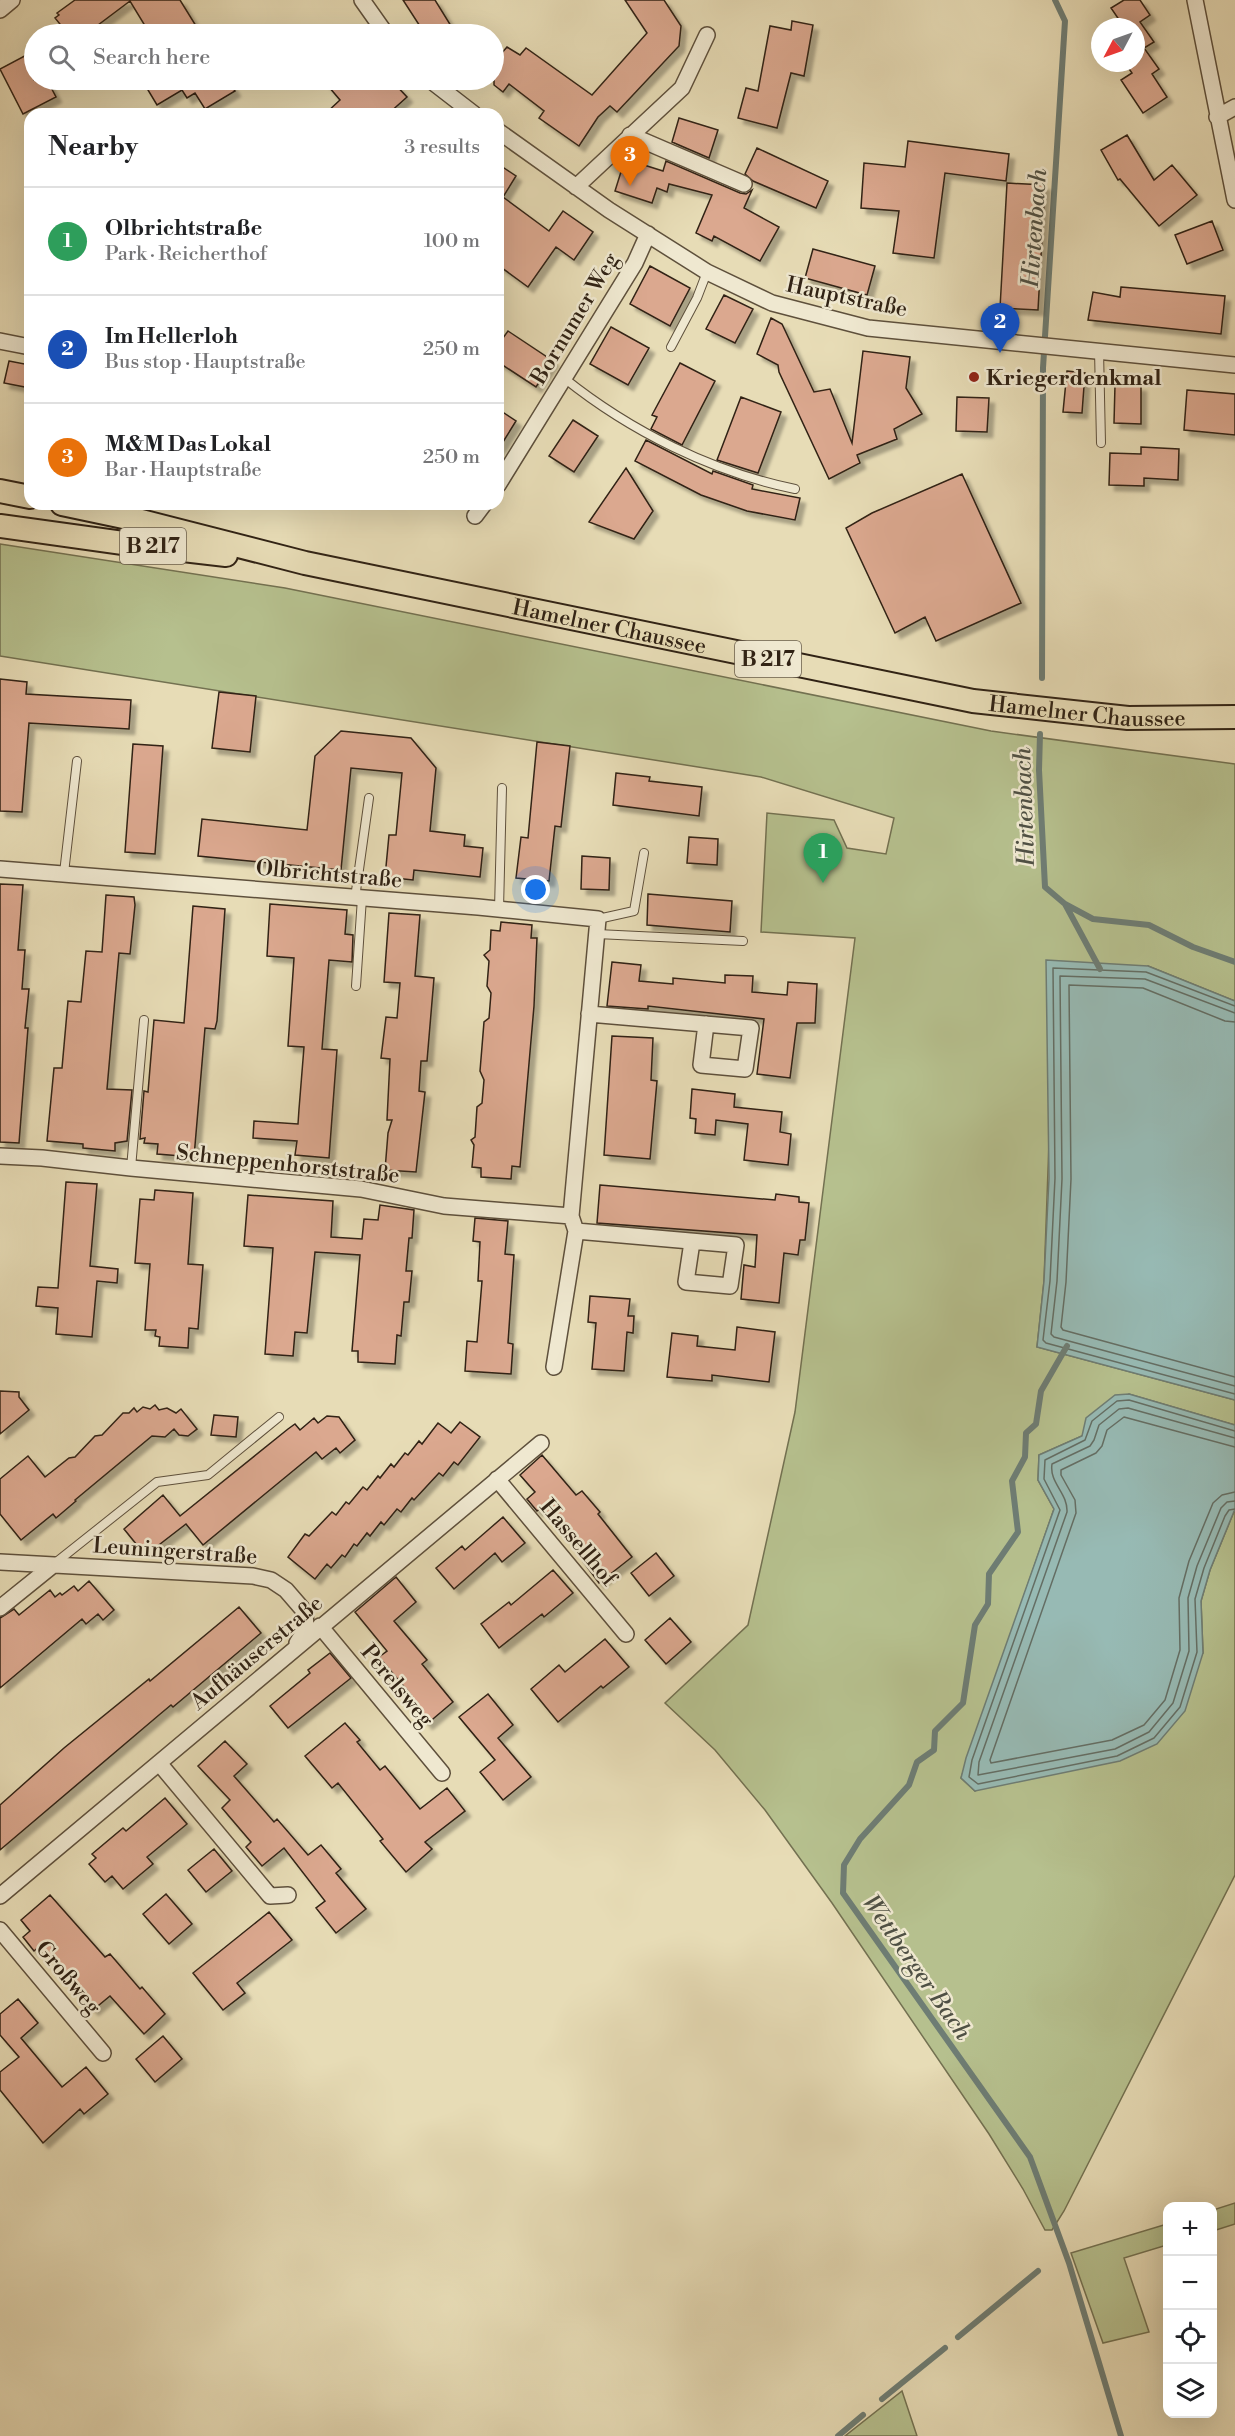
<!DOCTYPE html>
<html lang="en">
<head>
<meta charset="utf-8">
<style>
  body { margin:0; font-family:"Libre Bodoni",serif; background:#f6f6f6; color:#202124 }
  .controls { position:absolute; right:18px; bottom:18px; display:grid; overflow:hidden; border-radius:12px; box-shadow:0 6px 24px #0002 }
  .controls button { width:54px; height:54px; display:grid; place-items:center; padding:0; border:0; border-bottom:2px solid #e0e0e0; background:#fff; color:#202124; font:30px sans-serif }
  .compass { position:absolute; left:1091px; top:18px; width:54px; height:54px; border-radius:50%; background:#fff; box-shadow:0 6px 24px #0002; rotate:229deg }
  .you { position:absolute; left:536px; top:890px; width:21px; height:21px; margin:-15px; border:4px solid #fff; border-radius:50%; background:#1a73e8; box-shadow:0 0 0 9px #1a73e833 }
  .badge { display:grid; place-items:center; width:39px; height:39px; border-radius:50%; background:#8f2418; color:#fff; font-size:20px; font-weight:700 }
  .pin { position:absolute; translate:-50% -50px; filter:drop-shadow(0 2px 3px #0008) }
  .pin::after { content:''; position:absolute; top:32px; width:21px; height:18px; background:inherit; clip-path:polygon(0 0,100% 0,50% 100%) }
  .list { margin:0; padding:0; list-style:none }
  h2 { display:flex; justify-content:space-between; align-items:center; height:78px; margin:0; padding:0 24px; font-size:26px }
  h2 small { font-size:20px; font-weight:400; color:#757577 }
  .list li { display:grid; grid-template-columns:39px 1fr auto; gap:18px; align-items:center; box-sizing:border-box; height:108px; padding:0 24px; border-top:2px solid #e0e0e0 }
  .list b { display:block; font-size:22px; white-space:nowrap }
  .list p { margin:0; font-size:20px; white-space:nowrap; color:#757577 }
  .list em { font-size:20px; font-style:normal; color:#757577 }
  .icon { flex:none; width:33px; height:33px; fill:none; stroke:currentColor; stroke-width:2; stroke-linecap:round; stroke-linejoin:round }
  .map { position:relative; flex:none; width:1235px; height:2436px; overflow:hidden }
  .search { position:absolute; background:#fff; box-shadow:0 6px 24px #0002; left:24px; top:24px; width:480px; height:66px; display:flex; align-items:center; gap:15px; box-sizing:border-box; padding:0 21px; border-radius:33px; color:#757577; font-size:22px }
  .panel { position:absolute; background:#fff; box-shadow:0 6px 24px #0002; left:24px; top:108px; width:480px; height:402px; border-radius:18px }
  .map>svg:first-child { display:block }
  .green { fill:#b6c08e; stroke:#737151; stroke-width:1.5 }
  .water { fill:#97bab4; stroke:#6e7d74; stroke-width:1.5 }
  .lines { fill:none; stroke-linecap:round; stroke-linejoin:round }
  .shore { stroke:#646e64; stroke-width:1.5 }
  .stream { stroke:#6e7d74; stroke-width:6 }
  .building { fill:#dba88f; stroke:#302214; stroke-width:1.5; filter:url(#shadow) }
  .lane-casing { stroke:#5e503c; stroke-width:10 }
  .street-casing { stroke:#5e503c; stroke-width:18 }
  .primary-casing { stroke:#302214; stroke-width:26 }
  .lane { stroke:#efe8d0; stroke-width:8 }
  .street { stroke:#efe8d0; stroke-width:15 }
  .primary { stroke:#e7dcb6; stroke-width:22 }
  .poi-dot { fill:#8f2418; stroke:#efe8d0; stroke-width:2 }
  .labels { text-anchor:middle; stroke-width:5; stroke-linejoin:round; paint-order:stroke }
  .shield { fill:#efe8d0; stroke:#695d4c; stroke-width:1.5 }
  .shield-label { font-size:21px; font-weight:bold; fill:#302214 }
  .street-label { font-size:22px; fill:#302214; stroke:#efe8d0 }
  .poi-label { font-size:22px; font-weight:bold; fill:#302214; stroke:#efe8d0; text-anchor:start }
  .water-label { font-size:24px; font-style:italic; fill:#4f5044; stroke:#efe8d0 }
</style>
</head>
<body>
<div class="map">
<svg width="1235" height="2436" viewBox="0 0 1235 2436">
  <defs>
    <filter id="shadow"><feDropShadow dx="5.5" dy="5.5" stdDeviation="1.5" flood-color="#0004"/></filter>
  </defs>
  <rect width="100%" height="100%" fill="#e7dcb6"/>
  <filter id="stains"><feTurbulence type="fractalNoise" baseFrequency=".00333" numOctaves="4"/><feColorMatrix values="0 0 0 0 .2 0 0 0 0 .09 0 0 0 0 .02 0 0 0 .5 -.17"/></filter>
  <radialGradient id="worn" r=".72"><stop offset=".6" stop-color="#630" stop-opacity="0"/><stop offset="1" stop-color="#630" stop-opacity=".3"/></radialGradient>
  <!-- green -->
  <path class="green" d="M0,544L285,588L991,731L1235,764V1001L1148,966L1049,1142L1044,1281L1037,1347L1235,1400V1425L1129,1394L1082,1436L1039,1455L1038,1480L1054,1509L961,1778L975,1791L1203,1653L1201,1601L1210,1570L1235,1509V1875L1064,2211L1052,2230H1045L1023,2189L989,2134L832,1903L765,1810L715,1750L665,1703L748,1625L795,1412L855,938L761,932L767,813L834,820L847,848L886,854L894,818L761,777L0,656Z
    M1235,2203V2224L1213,2231V2210Z
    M1167,2224V2245L1124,2258L1149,2332L1103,2343L1071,2253Z
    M902,2391L917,2436H845Z"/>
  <!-- water -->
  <path class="water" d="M1046,960L1148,966L1235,1001V1400L1037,1347L1044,1281L1049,1178Z
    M1129,1394L1235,1425V1509L1210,1570L1201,1601L1203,1653L1185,1711L1157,1744L1120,1761L975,1791L961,1778L966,1758L1054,1509L1038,1480L1039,1455L1082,1436L1086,1418L1115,1395Z"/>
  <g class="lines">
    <!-- shore -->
    <path class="shore" d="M1235,1006L1146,972L1053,968L1055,1178L1050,1281L1043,1340L1046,1343L1235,1394
      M1235,1013L1145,979L1060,976L1062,1179L1057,1281L1051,1334L1054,1337L1235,1386
      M1235,1022L1225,1021L1143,988L1069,985L1071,1179L1066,1282L1061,1327L1063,1330L1235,1377
      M1235,1431L1129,1400L1117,1401L1092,1421L1085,1440L1045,1460L1044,1479L1060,1510L972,1760L969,1777L978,1784L1117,1756L1154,1738L1180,1707L1197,1652L1195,1599L1204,1568L1225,1516L1229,1510L1235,1509
      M1235,1438L1128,1408L1119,1409L1099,1425L1094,1440L1090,1446L1052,1464C1049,1483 1068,1493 1067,1512L979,1762L978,1775L1115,1749L1149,1732L1173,1703L1189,1651L1188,1598L1197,1566L1221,1508L1227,1502L1235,1501
      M1235,1447L1124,1417L1107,1430L1102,1446L1096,1453L1061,1470V1475L1075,1500L1076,1513L990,1760L991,1763L1112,1740L1144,1725L1165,1700L1180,1650L1179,1598L1189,1561L1213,1503L1222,1495L1235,1492"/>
    <!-- stream -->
    <path class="stream" d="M1042,678L1043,368L1065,21L1055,0
      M1040,734L1039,770L1045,887L1065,904L1093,919L1149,925L1193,947L1235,962
      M1065,904L1100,969
      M1067,1346L1041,1391L1036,1424L1026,1433L1025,1457L1012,1481L1018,1532L989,1574L988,1604L975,1625L963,1703L935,1731L934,1750L917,1762L909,1785L860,1839L844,1865L843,1893L1030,2157L1069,2263L1121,2436
      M958,2337L1038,2271
      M882,2399L945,2348
      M838,2436L863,2415"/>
  </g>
  <!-- building -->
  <path class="building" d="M75,0H180L201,34H150L130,1L86,34H68L55,18L59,15L57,13Z
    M403,0H435L456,34H425Z
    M625,0H664L681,26L679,46L617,112L610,106L598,117L579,146L539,118L544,111L509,84L503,92L494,85V62L507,47L520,55L526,48L592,95L647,33Z
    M1124,0H1140L1150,15L1140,22L1154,42L1144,48L1159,69L1152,74L1167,97L1143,113L1121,80L1132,73L1125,63H1136V27H1124L1111,8Z
    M792,21L813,25L804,76L791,73L777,128L738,118L746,88L758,91L770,26L791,30Z
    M34,51V80H47L56,97L23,114L0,69Z
    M142,80H228L235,91L205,109L195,93L187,98L182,90L157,105Z
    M323,80H391L407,97L388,114H325L340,100Z
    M679,118L718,130L709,158L672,142Z
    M1127,135L1154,180L1172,165L1197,195L1159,226L1120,179L1118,180L1101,150Z
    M908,141L1009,154L1006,181L945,173L934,258L893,253L899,211L861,208L864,163L905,167Z
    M757,148L828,181L816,208L753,181L745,174Z
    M625,159L663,171L666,161L740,193L746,194L752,190L744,208L779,227L760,261L714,236L712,241L696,233L712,195L669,184L667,192L657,188L652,203L615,191Z
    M498,164L516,176L503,197L549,231L563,211L593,232L574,260L556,247L528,287L498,265Z
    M1007,183L1045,185L1038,310L1000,308Z
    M1212,221L1223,250L1187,264L1175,235Z
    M813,249L875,266L867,295L805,278Z
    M650,266L690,288L670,326L630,304Z
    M1121,287L1225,296L1221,334L1088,320L1093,292L1120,297Z
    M724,295L753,309L735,343L706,329Z
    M771,318L782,324L814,392L830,389L852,443L863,351L910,357L906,388L922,414L894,429L897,439L857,455L860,463L829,479L779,372L778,365L757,354Z
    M611,327L649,348L628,385L590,364Z
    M508,331L553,361L536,387L498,362V334L503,338Z
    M9,361L30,365V388L4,383Z
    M680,363L715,381L682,445L651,429L657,417L652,415Z
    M1067,371L1085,373L1082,413L1063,412Z
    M1115,385L1141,386V424L1114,423Z
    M1187,390L1235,394V435L1184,430Z
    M741,397L781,412L758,473L717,460Z
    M957,397L989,398L987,432L956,431Z
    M498,409L516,421L498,450Z
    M573,420L598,436L574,472L549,456Z
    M646,440L712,474L713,471L753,485L752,489L800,498L795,520L747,511L701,495L635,461Z
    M1141,447L1179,449L1178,480L1144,478V486L1109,485L1110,453L1141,454Z
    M626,468L653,511L634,539L589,522Z
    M962,474L1021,603L936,641L925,617L895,633L846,528L872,513Z
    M0,679L27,682L26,694L131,700L129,729L29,723L22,812L0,811Z
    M219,692L256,696L250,752L212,748Z
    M341,731L411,738L436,768L430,831L465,835L464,846L483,848L480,877L414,870L413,880L385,877L389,835H396L402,773L351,768L341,870L198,856L202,819L307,830L315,756Z
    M537,742L570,746L561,827L555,826L549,881L516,878L521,837L528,838Z
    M133,744L163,746L155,854L125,852Z
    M616,773L650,777L649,781L702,787L699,816L613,805Z
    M689,837L718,839L717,865L687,863Z
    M582,856L610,858L609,890L581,889Z
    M0,884L23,885L18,950H25L22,989H29L25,1028H28L19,1143L0,1142Z
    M648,894L732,901L730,932L647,925Z
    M106,895L134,897L135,905L130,954L119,953L114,1009L107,1089L132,1090L127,1141L115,1143V1151L83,1148V1144L47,1141L54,1068H62L68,1001L81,1002L86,951L102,952Z
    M270,904L347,910L345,934L353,935L352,962L329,960L322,1049L337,1050L329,1158L295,1155L297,1141L253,1138L254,1121L298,1124L299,1109L304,1047L288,1046L294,958L267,956Z
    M193,906L225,909L217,1021L215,1029L205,1028L194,1157L157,1154L158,1144L144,1143L145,1138L140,1139L144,1091L148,1092L154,1020L184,1023Z
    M389,913L420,915L415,976L434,978L427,1061H421L419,1091L425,1092L416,1172L385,1170L388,1133L392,1120H387L390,1059L381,1058L386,1017L397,1018L400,983L384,982Z
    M501,922L532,925L531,938H537L534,1006L520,1167L512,1166L511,1179L481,1177V1168L472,1167L474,1145L471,1140L475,1137L477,1107L482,1103L484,1080L480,1071L484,1022L489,1018L491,993L487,986L489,961L484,955L490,950L491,930L500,931Z
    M612,962L641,965L639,981L673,984V978L725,983V975L753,976L752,992L787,995L788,982L817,984L815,1023H797L790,1078L757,1074L764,1019L648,1006V1009L607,1006Z
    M612,1036L653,1038L651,1080L657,1081L650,1159L604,1155Z
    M692,1089L735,1094L734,1107L782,1112L780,1132L791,1134L788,1165L744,1160L748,1124L716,1120L715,1135L695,1133L696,1119L690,1118Z
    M66,1182L97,1184L90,1266L118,1269L117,1283L97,1281L92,1337L56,1334L58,1308L36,1306L38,1287L58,1288Z
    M600,1185L775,1200L776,1194L799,1197V1202L809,1203L805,1240H800L798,1255L784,1253L779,1303L741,1299L744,1265L755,1267L757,1235L597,1223Z
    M155,1190L193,1193L188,1264L203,1265L198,1329L189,1328L188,1348L159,1346L160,1337L155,1336L156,1330H145L150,1264L135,1263L140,1199L154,1200Z
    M248,1195L333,1201L331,1237L362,1239L364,1219L378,1220L380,1205L414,1210L412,1238H409L406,1271H412L409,1302H404L401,1336L397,1335L395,1364L358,1362V1351H352L360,1255L315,1252L307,1333L295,1332L293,1356L265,1354L273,1248L244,1246Z
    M475,1218L508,1221L505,1254L514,1255L508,1343L513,1344L511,1374L465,1371L467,1341L477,1342L482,1281H478L480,1242L473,1241Z
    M590,1296L630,1299L628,1316H634L633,1333L627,1332L624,1371L592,1369L596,1323L588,1322Z
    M737,1327L775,1332L769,1382L712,1375V1381L667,1377L672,1333L698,1336L697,1346L735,1350Z
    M0,1391L19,1392V1397L29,1410L0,1434Z
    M155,1405L159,1410L167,1408L176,1413L181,1409L197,1429L188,1436L179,1435L174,1429L165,1437L152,1436L75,1500L76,1501L56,1518L53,1514L21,1540L0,1514V1479L28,1456L45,1477L69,1458L75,1457L95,1436L102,1435L123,1413H129L134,1408L137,1412L143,1407L150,1409Z
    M214,1415L238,1417L236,1437L211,1435Z
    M327,1416L339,1417L355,1440L340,1453L336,1448L322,1459L316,1452L203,1545L186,1524L151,1551L141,1550L124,1529L163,1495L180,1516L288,1429L295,1424L300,1430L314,1418L318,1423Z
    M460,1422L480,1437L458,1465L454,1462L443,1476L439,1473L414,1500L412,1498L401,1512L397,1509L384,1525L381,1522L370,1536L367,1533L357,1546L354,1544L345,1557L342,1555L331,1568L327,1564L315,1579L288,1557L305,1534L309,1536L332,1512L336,1515L346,1502L349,1504L363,1487L367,1490L378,1476L380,1478L391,1464L394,1467L405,1453L408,1455L419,1441L422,1444L438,1423L451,1433Z
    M542,1455L576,1495L582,1491L600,1512L598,1514L632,1557L599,1583L579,1556L582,1554L541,1508L537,1511L527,1499L535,1492L520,1475Z
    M503,1517L525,1543L502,1562L495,1553L454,1589L436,1568L462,1546L465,1550Z
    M656,1553L674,1576L649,1596L631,1573Z
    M553,1570L573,1593L544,1617L542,1614L499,1648L481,1624L509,1602L511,1605Z
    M396,1577L416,1602L394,1621L427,1660L422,1664L453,1702L427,1724L406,1699L411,1695L379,1657L387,1651L355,1612Z
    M89,1581L114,1610L103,1620L98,1614L86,1624L82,1619L0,1688V1618L14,1609L19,1615L50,1590L55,1597L60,1593L62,1595L74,1586L78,1591Z
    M239,1607L261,1633L173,1707L171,1705L159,1715L0,1850V1805L64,1748L149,1679L150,1681Z
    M670,1618L691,1642L666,1664L645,1640Z
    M605,1639L629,1667L603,1688L601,1686L558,1722L531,1689L559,1665L565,1672Z
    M330,1653L351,1678L288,1728L270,1706L310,1673L308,1670Z
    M488,1694L513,1725L498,1738L531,1777L503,1800L480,1772L495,1760L459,1717Z
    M345,1723L360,1740L357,1742L380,1770L385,1766L420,1809L447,1788L465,1811L425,1842L432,1849L406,1872L380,1841L383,1839L338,1783L332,1788L305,1756Z
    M225,1741L247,1764L234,1776L274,1822L277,1819L308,1855L321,1845L341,1869L336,1873L366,1909L336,1933L316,1908L325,1901L284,1848L262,1866L246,1847L251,1842L222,1808L230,1800L198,1766Z
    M165,1798L187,1824L147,1857L153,1864L123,1889L112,1876L105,1882L89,1864L96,1858L92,1854L123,1828L126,1831Z
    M214,1849L232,1871L206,1892L188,1870Z
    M166,1894L192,1924L169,1944L143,1914Z
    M50,1895L105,1957L110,1954L140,1989L142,1987L165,2014L144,2034L110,1996L93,2010L72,1986L75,1983L41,1945L34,1951L23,1937L30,1931L21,1920Z
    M269,1912L292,1940L237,1983L245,1993L223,2010L193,1973Z
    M18,1999L38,2023L21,2038L62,2087L86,2067L108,2094L84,2114L80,2109L43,2143L0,2090V2072L19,2057L0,2035V2014Z
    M163,2036L182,2059L155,2082L136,2059Z"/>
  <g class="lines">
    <!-- lane casing -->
    <g class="lane-casing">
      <path id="lane" d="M671,347L697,298L707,272
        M1099,350L1101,443
        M564,378C630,431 712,472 795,489
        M64,873L77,761
        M355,898L369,798
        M499,909L502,788
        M598,919L634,911L644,853
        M597,934L743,941
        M356,986L362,898
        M131,1168L144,1020
        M54,1564L157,1482L208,1475L279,1417"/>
    </g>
    <!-- street casing -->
    <g class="street-casing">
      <path id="street" d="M362,0L386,34
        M1195,0L1235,200
        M0,10L12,0
        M430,80L474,114
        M1217,117L1235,107
        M498,131L609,210L707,272L772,303L868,328L1235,365
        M630,135L744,184
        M576,187L682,88L707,35
        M0,341L30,347
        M498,485L635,263L648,234
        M475,516L484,504
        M0,869L478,907L598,919L571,1216L576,1231L554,1367
        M589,1014L751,1028L745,1069L701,1065L706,1024
        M0,1156L42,1158L131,1168L361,1189L444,1206L571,1216
        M576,1231L736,1245L730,1286L686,1282L692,1242
        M497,1479L626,1634
        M0,1562L253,1576L271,1580L286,1590L305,1612L306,1629L297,1643
        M0,1608L52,1566
        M320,1626L442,1773
        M159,1763L270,1896L288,1895
        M0,1896L541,1443
        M0,1930L103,2053"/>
    </g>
    <!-- primary casing -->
    <g class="primary-casing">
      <g id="primary">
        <path d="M0,491L30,497"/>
        <path id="s1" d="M62,504L133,519L305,563L973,701L1128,718L1235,717"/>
        <path d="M0,526L123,543L226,555"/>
      </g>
    </g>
    <!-- lane -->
    <use href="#lane" class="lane"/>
    <!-- street -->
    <use href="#street" class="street"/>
    <!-- primary -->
    <use href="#primary" class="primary"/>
  </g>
  <!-- markers -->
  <circle class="poi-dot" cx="974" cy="377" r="6"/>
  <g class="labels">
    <!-- shield labels -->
    <g class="shield">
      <rect x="120" y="528" width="66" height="36" rx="4.5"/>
      <rect x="735" y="641" width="66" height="36" rx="4.5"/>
    </g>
    <g class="shield-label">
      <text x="153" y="553">B 217</text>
      <text x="768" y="666">B 217</text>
    </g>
    <!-- street labels -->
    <g class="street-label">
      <text transform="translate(847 296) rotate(12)" y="8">Hauptstraße</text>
      <text transform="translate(574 318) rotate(-59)" y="8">Bornumer Weg</text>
      <text dy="8" stroke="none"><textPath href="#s1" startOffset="561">Hamelner Chaussee</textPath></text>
      <text dy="8" stroke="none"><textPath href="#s1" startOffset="1047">Hamelner Chaussee</textPath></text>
      <text transform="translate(329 873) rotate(5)" y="8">Olbrichtstraße</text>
      <text transform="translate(288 1163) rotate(6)" y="8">Schneppenhorststraße</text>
      <text transform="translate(579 1542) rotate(50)" y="8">Hassellhof</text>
      <text transform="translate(175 1550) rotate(4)" y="8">Leuningerstraße</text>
      <text transform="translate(256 1652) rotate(-40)" y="8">Aufhäuserstraße</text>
      <text transform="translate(398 1685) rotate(50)" y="8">Perelsweg</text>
      <text transform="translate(69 1977) rotate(50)" y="8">Großweg</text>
    </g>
    <!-- poi labels -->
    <g class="poi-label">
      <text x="986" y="385">Kriegerdenkmal</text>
    </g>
    <!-- water labels -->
    <g class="water-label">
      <text transform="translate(1034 228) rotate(-86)" y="8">Hirtenbach</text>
      <text transform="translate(1024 807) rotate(-92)" y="8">Hirtenbach</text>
      <text transform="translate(917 1967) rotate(55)" y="8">Wettberger Bach</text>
    </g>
  </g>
  <rect width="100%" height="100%" filter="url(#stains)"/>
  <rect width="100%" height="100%" fill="url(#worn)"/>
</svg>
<div class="controls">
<button>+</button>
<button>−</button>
<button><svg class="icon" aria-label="locate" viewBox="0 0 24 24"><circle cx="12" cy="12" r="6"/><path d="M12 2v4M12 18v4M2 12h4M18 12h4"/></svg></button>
<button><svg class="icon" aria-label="layers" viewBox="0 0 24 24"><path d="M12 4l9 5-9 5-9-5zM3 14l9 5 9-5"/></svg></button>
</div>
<svg class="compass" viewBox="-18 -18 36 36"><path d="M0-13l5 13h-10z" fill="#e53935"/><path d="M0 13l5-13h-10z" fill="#757577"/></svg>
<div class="you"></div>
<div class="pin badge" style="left:823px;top:883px;background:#2e9e5b">1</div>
<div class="pin badge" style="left:1000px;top:353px;background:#1a4fb4">2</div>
<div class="pin badge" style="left:630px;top:186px;background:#e8710a">3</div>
<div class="search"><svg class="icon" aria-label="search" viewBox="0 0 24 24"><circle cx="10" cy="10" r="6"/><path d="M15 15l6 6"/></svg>Search here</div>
<section class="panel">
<h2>Nearby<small>3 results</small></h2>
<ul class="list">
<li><span class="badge" style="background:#2e9e5b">1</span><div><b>Olbrichtstraße</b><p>Park · Reicherthof</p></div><em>100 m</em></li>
<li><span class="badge" style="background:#1a4fb4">2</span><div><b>Im Hellerloh</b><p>Bus stop · Hauptstraße</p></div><em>250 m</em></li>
<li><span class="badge" style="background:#e8710a">3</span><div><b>M&amp;M Das Lokal</b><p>Bar · Hauptstraße</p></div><em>250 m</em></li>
</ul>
</section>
</div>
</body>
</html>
